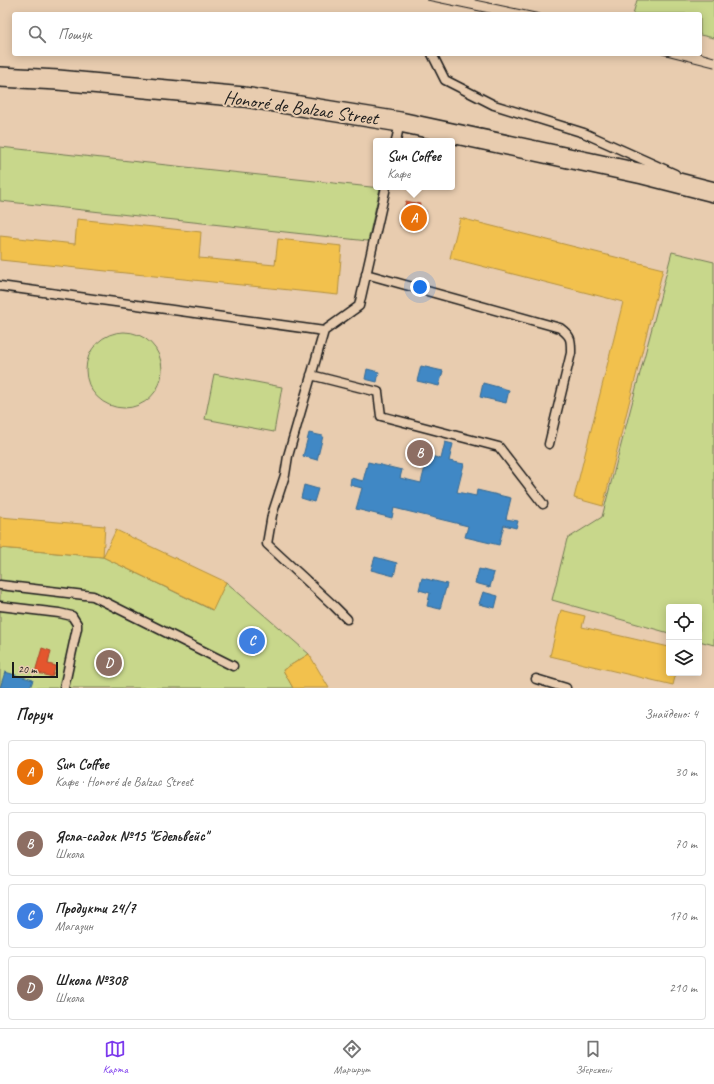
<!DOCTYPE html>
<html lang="uk">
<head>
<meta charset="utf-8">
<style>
  body { margin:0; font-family:Caveat,sans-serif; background:#f2f2f2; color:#222 }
  .controls { position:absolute; right:12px; bottom:12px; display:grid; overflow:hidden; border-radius:4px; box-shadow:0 2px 10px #0003 }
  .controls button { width:36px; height:36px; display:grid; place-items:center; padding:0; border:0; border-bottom:1px solid #e0e0e0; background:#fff; color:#222; font:20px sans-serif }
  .scale { position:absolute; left:12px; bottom:10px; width:46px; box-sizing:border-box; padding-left:4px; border:2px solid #1c1c1c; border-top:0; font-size:11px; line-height:14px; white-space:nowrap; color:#1c1c1c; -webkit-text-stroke:3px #e8ccaf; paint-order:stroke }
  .you { position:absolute; left:420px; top:287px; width:14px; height:14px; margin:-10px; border:3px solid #fff; border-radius:50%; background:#1a73e8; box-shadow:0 0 0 6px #1a73e833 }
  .badge { display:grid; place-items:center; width:26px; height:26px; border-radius:50%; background:#7c3aed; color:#fff; font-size:13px; font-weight:700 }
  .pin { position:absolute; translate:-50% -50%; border:2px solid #fff; box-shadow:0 1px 4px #0006 }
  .popup { position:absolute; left:373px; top:138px; width:82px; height:52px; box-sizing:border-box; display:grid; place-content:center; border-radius:4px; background:#fff; filter:drop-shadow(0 1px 3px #0005); font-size:13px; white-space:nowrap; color:#767676 }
  .popup b { font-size:15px; color:#222 }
  .popup::after { content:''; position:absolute; left:50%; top:100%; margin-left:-8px; border:8px solid transparent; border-top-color:#fff }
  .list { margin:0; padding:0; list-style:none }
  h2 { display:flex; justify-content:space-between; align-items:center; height:52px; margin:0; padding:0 16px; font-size:17px }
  h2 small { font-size:13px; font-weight:400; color:#767676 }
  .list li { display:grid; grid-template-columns:26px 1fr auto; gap:12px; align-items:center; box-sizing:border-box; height:64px; margin:0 8px 8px; padding:0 8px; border:1px solid #e0e0e0; border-radius:4px }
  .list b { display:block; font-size:15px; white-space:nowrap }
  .list p { margin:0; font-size:13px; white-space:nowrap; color:#767676 }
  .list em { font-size:13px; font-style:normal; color:#767676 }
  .icon { flex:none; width:22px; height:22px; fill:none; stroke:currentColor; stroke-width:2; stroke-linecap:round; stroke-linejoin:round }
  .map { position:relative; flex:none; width:714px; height:688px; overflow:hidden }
  .search { position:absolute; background:#fff; box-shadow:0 2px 10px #0003; left:12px; right:12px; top:12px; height:44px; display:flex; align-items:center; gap:10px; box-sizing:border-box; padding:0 14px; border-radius:4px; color:#767676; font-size:15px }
  .sheet { height:340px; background:#fff }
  nav { display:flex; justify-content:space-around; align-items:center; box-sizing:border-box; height:56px; border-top:1px solid #e0e0e0; background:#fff; font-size:11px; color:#767676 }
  nav a { display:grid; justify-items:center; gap:2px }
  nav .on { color:#7c3aed }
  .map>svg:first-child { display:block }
  .green { fill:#c8d78b; stroke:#727a54 }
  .homes { fill:#f2c14e; stroke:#b2903f }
  .shops { fill:#e4572e; stroke:#a84529 }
  .schools { fill:#3f88c5; stroke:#346892 }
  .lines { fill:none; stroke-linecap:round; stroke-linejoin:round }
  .service-casing { stroke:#1c1c1c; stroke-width:11 }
  .tertiary-casing { stroke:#1c1c1c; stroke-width:22 }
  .service { stroke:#e8ccaf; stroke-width:8 }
  .tertiary { stroke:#e8ccaf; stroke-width:19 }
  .tram { stroke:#1c1c1c; stroke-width:1 }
  .labels { text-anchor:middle; stroke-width:4; stroke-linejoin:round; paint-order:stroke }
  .street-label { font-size:19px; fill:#1c1c1c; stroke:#e8ccaf }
</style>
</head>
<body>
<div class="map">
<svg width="714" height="688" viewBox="0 0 714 688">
  <rect width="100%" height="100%" fill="#e8ccaf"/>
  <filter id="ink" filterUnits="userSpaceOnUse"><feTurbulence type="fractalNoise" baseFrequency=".025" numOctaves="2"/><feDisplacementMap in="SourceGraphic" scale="8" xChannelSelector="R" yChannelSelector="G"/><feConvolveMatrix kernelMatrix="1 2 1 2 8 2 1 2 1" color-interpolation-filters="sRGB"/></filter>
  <g filter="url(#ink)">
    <!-- green -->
    <path class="green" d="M637,0H714V38L700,35V14H633Z
      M0,147L380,188L368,241L0,201Z
      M672,252L714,262V645L699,641V607H669V633L552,600L567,539L602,517Z
      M86 370a38 38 0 1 1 76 0a38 38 0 1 1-76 0Z
      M214,374L282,387L274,432L205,419Z
      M0,548L103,557L212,610L226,582L309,654L283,670L293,688H0Z"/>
    <!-- homes -->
    <path class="homes" d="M460,218L663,269L603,506L574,498L623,302L450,258Z
      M77,219L201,232L199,258L275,265L278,239L342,246L338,295L0,260V236L75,244Z
      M0,517L105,526L103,557L0,548Z
      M116,530L226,582L213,610L103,557Z
      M561,610L585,616L582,627L669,647V673H676L673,685L550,656Z
      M309,654L329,688H293L283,670Z"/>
    <!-- shops -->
    <path class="shops" d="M406,201L420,204L419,209L426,211L423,226L414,224L413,229L400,226Z
      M42,648L51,651L48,664L56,666L52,677L35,672Z"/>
    <!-- schools -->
    <path class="schools" d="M421,366L443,371L439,386L417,381Z
      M367,369L379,372L377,382L365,379Z
      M483,383L509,390L506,403L480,397Z
      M309,433L323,436L317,460L303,456Z
      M445,442L453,444L449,461L464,464L457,492L476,496L477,490L511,498L506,519L518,521L516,528L504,525L499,545L465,537L468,526L394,508L392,518L356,509L362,488L350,485L351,478L363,481L368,462L402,470L400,478L421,483L428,455L441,459Z
      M304,485L318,489L314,502L301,498Z
      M375,557L397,563L394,576L371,570Z
      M479,569L494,573L490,587L475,583Z
      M422,578L447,584L440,609L427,606L430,593L419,590Z
      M483,592L498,596L495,608L479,604Z
      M5,672L33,680L30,688H0Z"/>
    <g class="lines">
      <!-- service casing -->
      <g class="service-casing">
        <path id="service" d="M432,54L445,80L494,105L584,133L675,174
          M396,141L400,122
          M366,274L560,328C572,337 571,340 571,353L549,444
          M0,286L324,331
          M311,375L378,392L381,416L499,447L543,504
          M0,585L93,596L233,666
          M0,606L59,613L72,616L77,624V628L64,688
          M347,619L334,606L267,544L272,515L285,475L288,456L324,331L359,306L386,187
          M536,679L566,688"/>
      </g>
      <!-- tertiary casing -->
      <g class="tertiary-casing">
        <path id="tertiary" d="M0,77L58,80L244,97L400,122L643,174L714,192"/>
      </g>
      <!-- service -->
      <use href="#service" class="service"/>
      <!-- tertiary -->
      <use href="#tertiary" class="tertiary"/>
      <!-- tram -->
      <path class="tram" d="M427,0L494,14
        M475,0L540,14
        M700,53L714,57
        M662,54L714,67"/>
    </g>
  </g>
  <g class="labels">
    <!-- street labels -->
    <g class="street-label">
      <text transform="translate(301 107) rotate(8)" y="7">Honoré de Balzac Street</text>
    </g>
  </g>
</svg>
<div class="controls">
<button><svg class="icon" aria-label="locate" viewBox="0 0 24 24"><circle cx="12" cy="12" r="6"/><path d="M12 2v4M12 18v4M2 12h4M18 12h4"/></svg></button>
<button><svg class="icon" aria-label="layers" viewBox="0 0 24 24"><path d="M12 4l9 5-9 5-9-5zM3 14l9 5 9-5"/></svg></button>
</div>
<div class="scale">20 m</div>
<div class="you"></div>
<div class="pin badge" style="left:414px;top:218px;background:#e8710a">A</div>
<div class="popup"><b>Sun Coffee</b>Кафе</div>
<div class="pin badge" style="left:420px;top:453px;background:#8d6e63">B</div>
<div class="pin badge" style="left:252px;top:641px;background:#3f7fe0">C</div>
<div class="pin badge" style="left:109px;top:663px;background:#8d6e63">D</div>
<div class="search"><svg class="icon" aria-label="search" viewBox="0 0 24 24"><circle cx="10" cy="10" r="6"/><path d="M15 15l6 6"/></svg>Пошук</div>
</div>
<section class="sheet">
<h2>Поруч<small>Знайдено: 4</small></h2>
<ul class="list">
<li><span class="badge" style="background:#e8710a">A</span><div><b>Sun Coffee</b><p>Кафе · Honoré de Balzac Street</p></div><em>30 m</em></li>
<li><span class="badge" style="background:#8d6e63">B</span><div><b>Ясла-садок №15 &quot;Едельвейс&quot;</b><p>Школа</p></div><em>70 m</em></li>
<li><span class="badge" style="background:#3f7fe0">C</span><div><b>Продукти 24/7</b><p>Магазин</p></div><em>170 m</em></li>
<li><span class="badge" style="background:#8d6e63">D</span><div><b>Школа №308</b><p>Школа</p></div><em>210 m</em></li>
</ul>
</section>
<nav>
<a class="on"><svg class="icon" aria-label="map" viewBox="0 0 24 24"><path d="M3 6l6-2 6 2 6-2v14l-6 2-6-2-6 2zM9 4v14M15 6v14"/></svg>Карта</a>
<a><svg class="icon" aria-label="directions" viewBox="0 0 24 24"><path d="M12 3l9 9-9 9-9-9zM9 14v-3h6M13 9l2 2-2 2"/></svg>Маршрут</a>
<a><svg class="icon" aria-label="saved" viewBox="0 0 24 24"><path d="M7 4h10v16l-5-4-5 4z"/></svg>Збережені</a>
</nav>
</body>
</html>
